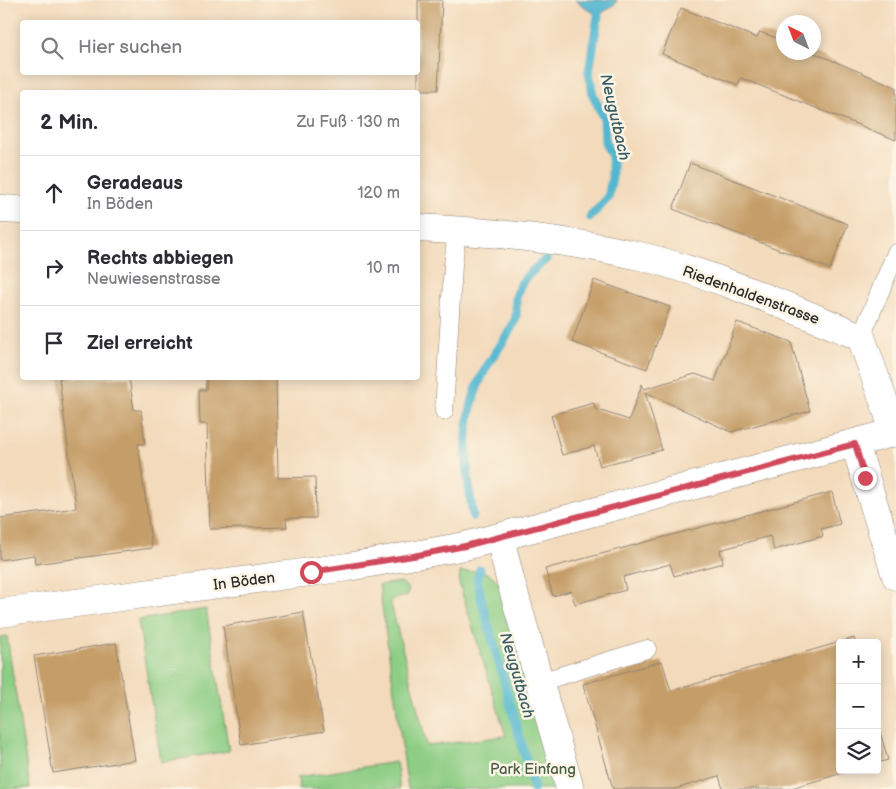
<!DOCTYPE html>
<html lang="de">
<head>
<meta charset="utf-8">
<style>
  body { margin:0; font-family:"Balsamiq Sans",sans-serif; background:#f7f7f7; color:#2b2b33 }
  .controls { position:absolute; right:15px; bottom:15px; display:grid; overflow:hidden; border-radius:5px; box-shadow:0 2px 12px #0003 }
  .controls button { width:45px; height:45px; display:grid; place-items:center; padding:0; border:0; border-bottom:1px solid #e1e1e2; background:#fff; color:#2b2b33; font:25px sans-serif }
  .compass { position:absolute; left:776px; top:15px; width:45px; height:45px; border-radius:50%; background:#fff; box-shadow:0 2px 12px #0003; rotate:318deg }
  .stop { position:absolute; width:15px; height:15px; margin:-11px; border:4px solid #d1495b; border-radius:50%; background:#fff }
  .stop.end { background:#d1495b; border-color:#fff; box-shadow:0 1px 5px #0008 }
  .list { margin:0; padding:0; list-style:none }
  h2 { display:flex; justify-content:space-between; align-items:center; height:65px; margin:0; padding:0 20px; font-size:21px }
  h2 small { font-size:16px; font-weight:400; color:#7c7c81 }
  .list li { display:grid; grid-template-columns:32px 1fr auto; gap:15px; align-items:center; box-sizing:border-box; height:75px; padding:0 20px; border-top:1px solid #e1e1e2 }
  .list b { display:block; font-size:19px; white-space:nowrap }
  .list p { margin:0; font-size:16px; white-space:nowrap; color:#7c7c81 }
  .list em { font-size:16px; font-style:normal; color:#7c7c81 }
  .icon { flex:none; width:28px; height:28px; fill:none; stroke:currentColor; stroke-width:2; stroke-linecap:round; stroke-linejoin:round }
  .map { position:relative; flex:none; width:896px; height:789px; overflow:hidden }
  .search { position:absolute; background:#fff; box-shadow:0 2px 12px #0003; left:20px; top:20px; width:400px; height:55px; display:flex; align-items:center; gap:12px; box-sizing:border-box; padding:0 18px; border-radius:5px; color:#7c7c81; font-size:19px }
  .panel { position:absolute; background:#fff; box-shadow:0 2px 12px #0003; left:20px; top:90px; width:400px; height:290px; border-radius:5px }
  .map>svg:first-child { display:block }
  .green { fill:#8dcd84; stroke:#5c7c58 }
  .water { fill:#52b7d0; stroke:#3e717e }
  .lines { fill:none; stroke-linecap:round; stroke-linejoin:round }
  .stream { stroke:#52b7d0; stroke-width:9 }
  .building { fill:#c59d68 }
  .lane-casing { stroke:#8f8273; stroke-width:19 }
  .street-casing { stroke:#8f8273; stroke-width:29 }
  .lane { stroke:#fff; stroke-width:18 }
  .street { stroke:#fff; stroke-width:28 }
  .route { stroke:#d1495b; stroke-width:6 }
  .labels { text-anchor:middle; stroke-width:5; stroke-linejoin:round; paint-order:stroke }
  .street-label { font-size:15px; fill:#2b2b2b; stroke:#fcf5e5 }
  .park-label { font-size:15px; fill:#485c46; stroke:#fcf5e5 }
  .water-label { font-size:16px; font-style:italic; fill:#395c65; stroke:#fcf5e5 }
</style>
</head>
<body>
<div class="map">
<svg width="896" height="789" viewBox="0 0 896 789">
  <rect width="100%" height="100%" fill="#fcf5e5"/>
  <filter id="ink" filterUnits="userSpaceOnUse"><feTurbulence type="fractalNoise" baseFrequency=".02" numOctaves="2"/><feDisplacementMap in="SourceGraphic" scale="10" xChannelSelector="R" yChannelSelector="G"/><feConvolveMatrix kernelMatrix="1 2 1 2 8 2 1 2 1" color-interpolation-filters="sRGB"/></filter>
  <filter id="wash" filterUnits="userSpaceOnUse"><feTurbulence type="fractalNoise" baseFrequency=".0096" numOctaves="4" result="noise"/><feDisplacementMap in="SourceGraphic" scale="20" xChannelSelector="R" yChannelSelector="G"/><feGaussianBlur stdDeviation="1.12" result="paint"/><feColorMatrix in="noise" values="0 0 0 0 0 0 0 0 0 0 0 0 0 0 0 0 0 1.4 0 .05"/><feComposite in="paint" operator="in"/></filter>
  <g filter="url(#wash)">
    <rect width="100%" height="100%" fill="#f3dabb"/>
    <!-- green -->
    <path class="green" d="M479,571C489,572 494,577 500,584L559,789H408L379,585L401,582L409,589L407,596L390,600L427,746L506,736L459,583L460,572Z
      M206,609L229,751L161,762L138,620Z
      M7,636L30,788L0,789V637Z
      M396,762L400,789H299L298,777Z"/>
    <!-- water -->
    <path class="water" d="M575,0H617L616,3L598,16Z"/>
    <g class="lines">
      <!-- stream -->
      <path class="stream" d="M590,217L608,198L612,178V156L605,143L604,119L593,95L589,72L598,16
        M473,516C465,466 460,416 485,370C494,353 508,337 515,320C518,313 515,304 516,297C521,277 532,272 546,259
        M480,569L477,580L482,602L534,789"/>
    </g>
    <g id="blocks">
      <!-- building -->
      <path class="building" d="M418,0H442L438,90H418Z
        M681,8L757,38L760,32L784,41V52H812L896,87V140L741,78L738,85L662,54Z
        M690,163L848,224L830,269L673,209Z
        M594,280L670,307L647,369L572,342Z
        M737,322L791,342L810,411L731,432L645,392L662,450L600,466L594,446L562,455L551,415L594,403L595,409L629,420L642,384L644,389L695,374L715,381Z
        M59,378H129L134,410H141L145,444H138L152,548L35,564L34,555L0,560V518L76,508Z
        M206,378H276L278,478L315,477L316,518H286L287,527L210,529L207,424H200L199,390H206Z
        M832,492L840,524L821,529L823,536L774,550L770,536L720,550L723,563L674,576L670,564L623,577L626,590L575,604L571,591L553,596L545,569Z
        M303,612L324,731L241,745L223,626Z
        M854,638L855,643H840V770H853L788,789H723L719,776L675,789H613L583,684L662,661L671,691Z
        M116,643L135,760L53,773L34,656Z
        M877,721L888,760L877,763Z"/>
    </g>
  </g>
  <g filter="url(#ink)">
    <use href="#blocks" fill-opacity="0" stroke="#8f8273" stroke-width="1"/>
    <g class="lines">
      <!-- lane casing -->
      <g class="lane-casing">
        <path id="lane" d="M861,337L896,253
          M444,411L453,265L457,230
          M540,682L647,649"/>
      </g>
      <!-- street casing -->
      <g class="street-casing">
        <path id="street" d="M0,209L22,210
          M418,228C492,232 567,239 640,256C715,274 790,308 861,337L888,413L893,433
          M855,444L896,576
          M500,538L510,579L570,789
          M0,613L348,567L465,546L896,432"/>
      </g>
      <!-- lane -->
      <use href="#lane" class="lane"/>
      <!-- street -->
      <use href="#street" class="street"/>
    </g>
  </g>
  <g class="lines" filter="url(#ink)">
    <!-- route -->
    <path class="route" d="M311,572L413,556L465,546L855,444L865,478"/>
  </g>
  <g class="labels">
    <!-- street labels -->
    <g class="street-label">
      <text transform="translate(751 295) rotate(20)" y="5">Riedenhaldenstrasse</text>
      <text transform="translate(244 581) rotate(-7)" y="5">In Böden</text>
    </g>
    <!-- park labels -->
    <g class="park-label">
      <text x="533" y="774">Park Einfang</text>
    </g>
    <!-- water labels -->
    <g class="water-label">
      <text transform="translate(616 117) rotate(77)" y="6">Neugutbach</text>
      <text transform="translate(518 675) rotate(74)" y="6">Neugutbach</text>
    </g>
  </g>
</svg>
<div class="controls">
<button>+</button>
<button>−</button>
<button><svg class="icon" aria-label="layers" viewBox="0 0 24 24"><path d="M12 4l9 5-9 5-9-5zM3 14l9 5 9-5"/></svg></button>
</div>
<svg class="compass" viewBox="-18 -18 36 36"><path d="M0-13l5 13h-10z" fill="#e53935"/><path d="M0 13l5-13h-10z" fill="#7c7c81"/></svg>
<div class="stop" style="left:311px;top:572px"></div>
<div class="stop end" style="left:865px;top:478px"></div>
<div class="search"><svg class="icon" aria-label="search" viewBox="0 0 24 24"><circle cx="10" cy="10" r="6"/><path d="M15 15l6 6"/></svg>Hier suchen</div>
<section class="panel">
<h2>2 Min.<small>Zu Fuß · 130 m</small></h2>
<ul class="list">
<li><svg class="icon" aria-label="ahead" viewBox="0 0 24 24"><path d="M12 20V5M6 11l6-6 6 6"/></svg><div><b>Geradeaus</b><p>In Böden</p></div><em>120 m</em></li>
<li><svg class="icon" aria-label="right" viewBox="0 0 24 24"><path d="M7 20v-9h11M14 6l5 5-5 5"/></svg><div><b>Rechts abbiegen</b><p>Neuwiesenstrasse</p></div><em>10 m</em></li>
<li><svg class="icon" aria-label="arrive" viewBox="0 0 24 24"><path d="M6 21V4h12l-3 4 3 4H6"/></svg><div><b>Ziel erreicht</b></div></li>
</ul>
</section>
</div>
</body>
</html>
